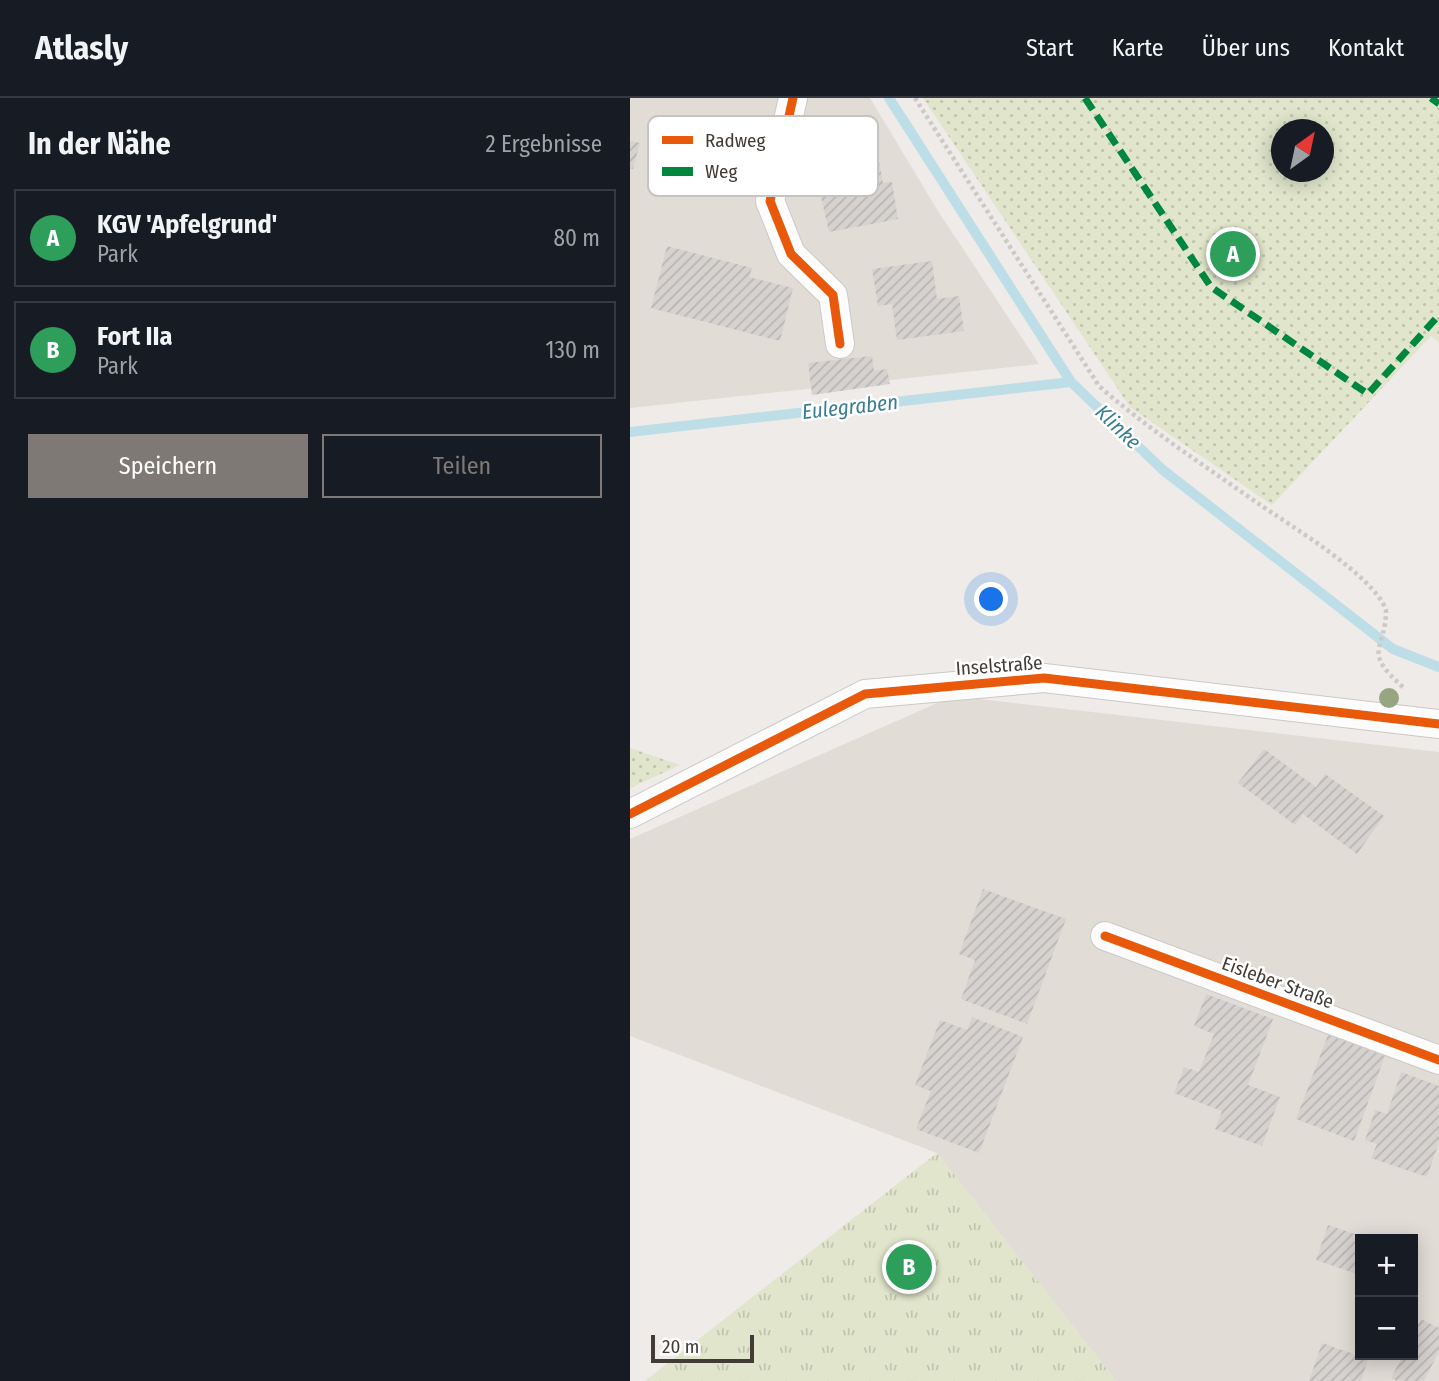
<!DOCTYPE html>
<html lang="de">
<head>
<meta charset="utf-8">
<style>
  body { margin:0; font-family:"Fira Sans Condensed",sans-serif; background:#242831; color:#f1f3f6 }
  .controls { position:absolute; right:21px; bottom:21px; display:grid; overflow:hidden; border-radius:0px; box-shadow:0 4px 18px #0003 }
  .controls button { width:63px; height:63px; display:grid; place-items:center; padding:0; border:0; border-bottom:2px solid #363941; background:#171b24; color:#f1f3f6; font:35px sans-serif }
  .compass { position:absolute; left:641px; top:21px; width:63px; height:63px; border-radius:50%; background:#171b24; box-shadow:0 4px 18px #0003; rotate:33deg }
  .scale { position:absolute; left:21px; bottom:18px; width:103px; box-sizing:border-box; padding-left:7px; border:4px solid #423b36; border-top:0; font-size:19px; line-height:24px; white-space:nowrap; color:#423b36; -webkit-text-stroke:5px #fff; paint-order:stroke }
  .you { position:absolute; left:362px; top:502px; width:24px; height:24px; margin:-18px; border:5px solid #fff; border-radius:50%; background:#1a73e8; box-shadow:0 0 0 10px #1a73e833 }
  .badge { display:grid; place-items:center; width:46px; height:46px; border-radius:50%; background:#7e7974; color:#fff; font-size:23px; font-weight:700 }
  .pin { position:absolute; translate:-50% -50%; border:4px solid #fff; box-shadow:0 2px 7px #0006 }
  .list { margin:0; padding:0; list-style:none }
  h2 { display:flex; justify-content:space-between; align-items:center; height:91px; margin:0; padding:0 28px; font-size:30px }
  h2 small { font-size:23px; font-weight:400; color:#9ea1a6 }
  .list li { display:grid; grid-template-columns:46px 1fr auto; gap:21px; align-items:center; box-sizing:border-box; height:98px; margin:0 14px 14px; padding:0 14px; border:2px solid #363941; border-radius:0px }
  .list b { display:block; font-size:26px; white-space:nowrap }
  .list p { margin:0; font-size:23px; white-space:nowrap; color:#9ea1a6 }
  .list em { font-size:23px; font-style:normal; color:#9ea1a6 }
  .actions { display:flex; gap:14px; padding:21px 28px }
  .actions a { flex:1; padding:16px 0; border:2px solid #7e7974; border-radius:0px; text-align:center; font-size:24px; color:#7e7974 }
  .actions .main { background:#7e7974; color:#fff }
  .map { position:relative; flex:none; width:809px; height:1283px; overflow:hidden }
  header { display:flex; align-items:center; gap:42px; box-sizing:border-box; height:98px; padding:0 35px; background:#171b24; border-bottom:2px solid #363941 }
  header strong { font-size:33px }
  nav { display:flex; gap:38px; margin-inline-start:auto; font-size:24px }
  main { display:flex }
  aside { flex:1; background:#171b24 }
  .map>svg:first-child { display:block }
  .residential { fill:#e1dcd6; fill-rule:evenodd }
  .grass { fill:url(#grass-dots); fill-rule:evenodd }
  .park { fill:url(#park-tufts) }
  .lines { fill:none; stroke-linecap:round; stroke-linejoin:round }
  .stream { stroke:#bedee7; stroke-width:10 }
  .building { fill:url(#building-hatch) }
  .minor-casing { stroke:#ccc9c6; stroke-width:30 }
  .path { stroke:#ccc9c6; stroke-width:4.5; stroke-dasharray:3.5 3.5; stroke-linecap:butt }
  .minor { stroke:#fcfcfc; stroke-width:28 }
  .quiet { stroke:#00873e; stroke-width:7; stroke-dasharray:14 7; stroke-linecap:butt }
  .cycleway-casing { stroke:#fff; stroke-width:13 }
  .cycleway { stroke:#e8590c; stroke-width:9 }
  .tree { fill:#98a583 }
  .labels { text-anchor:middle; stroke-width:5; stroke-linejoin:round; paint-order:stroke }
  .street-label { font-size:19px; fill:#423b36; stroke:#fff }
  .water-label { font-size:21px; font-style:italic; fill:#397d92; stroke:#fff }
  .key { fill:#fff; stroke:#c6c4c3; stroke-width:2 }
  .key-label { font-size:19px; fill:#423b36 }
</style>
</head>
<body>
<header>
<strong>Atlasly</strong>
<nav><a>Start</a><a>Karte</a><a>Über uns</a><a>Kontakt</a></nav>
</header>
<main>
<aside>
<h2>In der Nähe<small>2 Ergebnisse</small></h2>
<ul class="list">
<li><span class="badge" style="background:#2e9e5b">A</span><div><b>KGV 'Apfelgrund'</b><p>Park</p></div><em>80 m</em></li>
<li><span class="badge" style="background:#2e9e5b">B</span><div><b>Fort IIa</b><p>Park</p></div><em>130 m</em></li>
</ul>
<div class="actions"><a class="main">Speichern</a><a>Teilen</a></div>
</aside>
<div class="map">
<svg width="809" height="1283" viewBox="0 0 809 1283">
  <defs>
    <pattern id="grass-dots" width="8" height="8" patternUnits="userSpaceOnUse" patternTransform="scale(1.75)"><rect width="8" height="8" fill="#e0e5cb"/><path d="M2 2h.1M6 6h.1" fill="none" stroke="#c1c5af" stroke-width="1.8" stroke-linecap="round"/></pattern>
    <pattern id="park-tufts" width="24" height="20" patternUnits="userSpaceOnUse" patternTransform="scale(1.75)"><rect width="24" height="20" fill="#e0e5cb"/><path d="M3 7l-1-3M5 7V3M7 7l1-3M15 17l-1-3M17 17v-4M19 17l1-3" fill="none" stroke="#c1c5af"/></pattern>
    <pattern id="building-hatch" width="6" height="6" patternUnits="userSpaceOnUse" patternTransform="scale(1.75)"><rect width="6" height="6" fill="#d6d2cf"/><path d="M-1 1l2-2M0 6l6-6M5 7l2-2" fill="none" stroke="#b9b5b2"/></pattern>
  </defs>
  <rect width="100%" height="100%" fill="#eeebe8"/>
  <!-- residential -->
  <path class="residential" d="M0,0H240L308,113L409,266L0,310Z
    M323,598L809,654V1283H486L307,1055L0,938V741ZM730,1141H783V1257H730Z"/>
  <!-- grass -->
  <path class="grass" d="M293,0H809V245L801,238L642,407L500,309ZM652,32H694V74H652Z
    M0,650L50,667L0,690Z"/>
  <!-- park -->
  <path class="park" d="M307,1055L486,1283H15Z"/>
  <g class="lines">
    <!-- stream -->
    <path class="stream" d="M259,0L441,284L533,372L763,551L809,569
      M0,334L441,284"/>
  </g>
  <!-- building -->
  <path class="building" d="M0,43L10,45L3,71H0Z
    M247,52L253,85L262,84L268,121L199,134L183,64Z
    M37,148L122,170L119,179L163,190L150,243L21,210Z
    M302,163L307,201L329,198L334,233L267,242L262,206L248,208L242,171Z
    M242,258L244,273L257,271L260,286L182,297L178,265Z
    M634,651L686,689L695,676L754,718L727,756L673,716L665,727L608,685Z
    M353,791L436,821L397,926L331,901L345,862L329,856Z
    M576,896L643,921L618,987L650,999L632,1048L585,1031L592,1013L544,995L554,969L569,974L584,936L564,928Z
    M342,919L393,939L349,1055L286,1031L301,993L285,987L310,922L337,932Z
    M698,937L755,958L724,1043L666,1021Z
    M771,974L809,988V1044L797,1079L741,1060L747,1046L735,1042L745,1012L757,1016Z
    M698,1127L740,1141H730V1177L686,1162Z
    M791,1221L809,1230V1253L794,1283H767L761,1280L773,1257H783V1236Z
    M692,1245L738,1261L731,1283H679Z"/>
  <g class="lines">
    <!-- minor casing -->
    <g class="minor-casing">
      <path id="minor" d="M163,0L140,103L161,156L203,197L210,246
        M0,716L235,596L414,580L809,626
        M475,838L809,962"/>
    </g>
    <!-- path -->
    <path class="path" d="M285,0L469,288C519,332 575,368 629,406C661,428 744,478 756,512C756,553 731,552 773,589"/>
    <!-- minor -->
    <use href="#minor" class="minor"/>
    <!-- quiet -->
    <path class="quiet" d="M455,0L581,189L738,296L809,217
      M801,0L809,6"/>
    <!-- cycleway casing -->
    <g class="cycleway-casing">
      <path id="cycleway" d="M163,0L140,103L161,156L203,197L210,246
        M0,716L235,596L414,580L809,626
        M475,838L809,962"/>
    </g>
    <!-- cycleway -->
    <use href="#cycleway" class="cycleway"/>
  </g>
  <!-- trees -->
  <circle class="tree" cx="759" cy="600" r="10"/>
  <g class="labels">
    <!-- street labels -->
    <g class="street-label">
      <text transform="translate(369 567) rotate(-4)" y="7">Inselstraße</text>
      <text transform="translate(648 884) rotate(20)" y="7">Eisleber Straße</text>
    </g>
    <!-- water labels -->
    <g class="water-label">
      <text transform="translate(220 309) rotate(-6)" y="7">Eulegraben</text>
      <text transform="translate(488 329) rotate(44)" y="7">Klinke</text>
    </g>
  </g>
  <!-- legend -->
  <rect x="18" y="18" width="230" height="80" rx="10" class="key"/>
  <rect x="32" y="38" width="31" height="8" fill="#e8590c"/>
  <rect x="32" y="69" width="31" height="9" fill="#00873e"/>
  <g class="key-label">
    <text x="75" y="49">Radweg</text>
    <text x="75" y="80">Weg</text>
  </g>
</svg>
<div class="controls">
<button>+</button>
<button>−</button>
</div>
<svg class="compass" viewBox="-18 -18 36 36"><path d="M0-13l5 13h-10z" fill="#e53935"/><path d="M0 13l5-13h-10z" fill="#9ea1a6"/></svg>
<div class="scale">20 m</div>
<div class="you"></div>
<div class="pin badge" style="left:603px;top:156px;background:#2e9e5b">A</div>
<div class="pin badge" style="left:279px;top:1169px;background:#2e9e5b">B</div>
</div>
</main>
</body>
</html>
